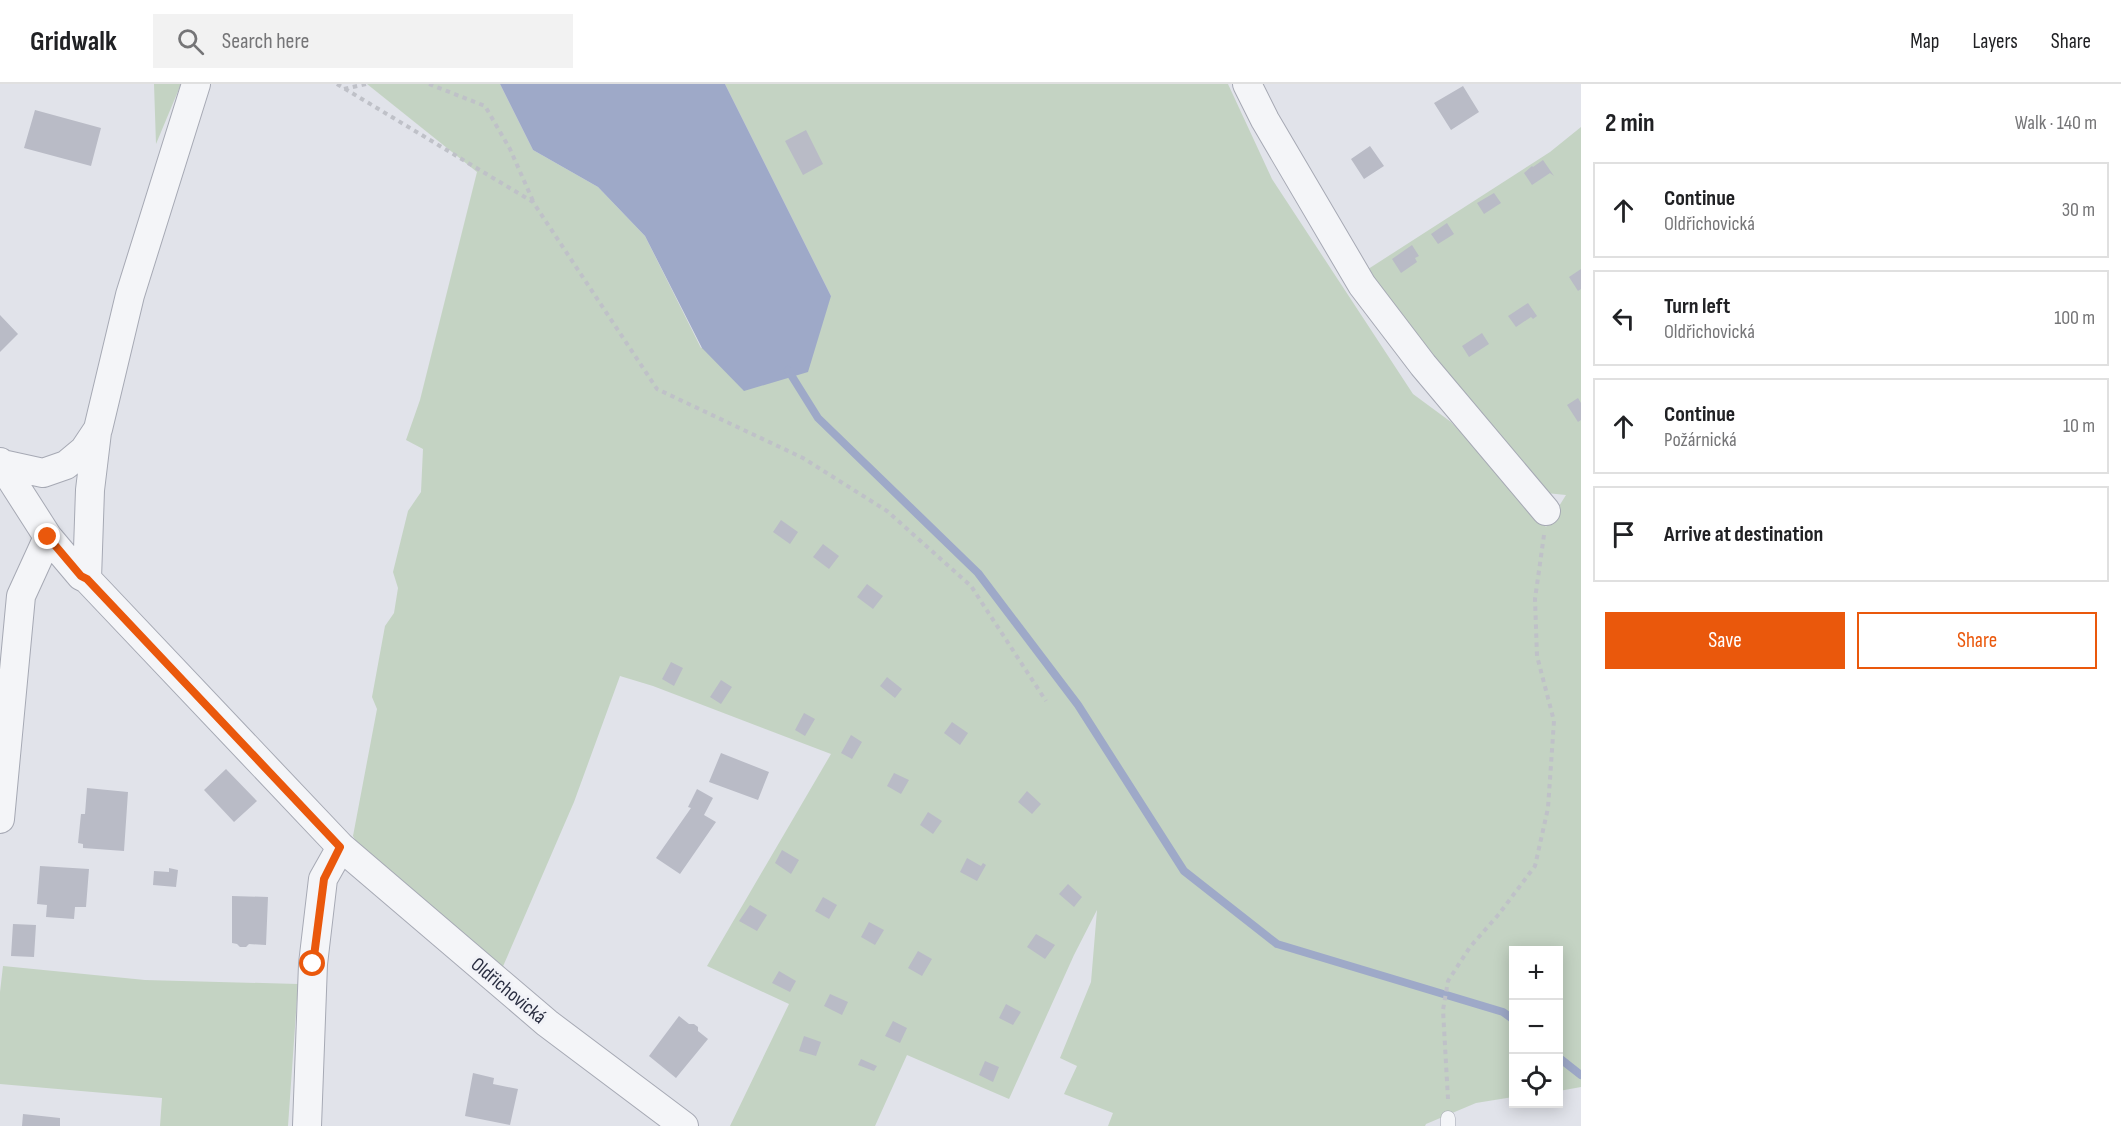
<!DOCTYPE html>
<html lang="en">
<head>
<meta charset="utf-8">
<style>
  body { margin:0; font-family:"Sofia Sans Condensed",sans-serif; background:#f2f2f2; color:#202124 }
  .controls { position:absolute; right:18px; bottom:18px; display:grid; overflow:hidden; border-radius:0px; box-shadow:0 3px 15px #0003 }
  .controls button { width:54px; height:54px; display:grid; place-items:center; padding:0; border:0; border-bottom:2px solid #e0e0e0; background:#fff; color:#202124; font:30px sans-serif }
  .stop { position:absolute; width:18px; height:18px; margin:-14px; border:4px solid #ea580c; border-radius:50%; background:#fff }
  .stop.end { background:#ea580c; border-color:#fff; box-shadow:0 2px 6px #0008 }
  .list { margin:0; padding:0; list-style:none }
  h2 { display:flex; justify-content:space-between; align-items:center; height:78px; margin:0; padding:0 24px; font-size:26px }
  h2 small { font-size:20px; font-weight:400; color:#757577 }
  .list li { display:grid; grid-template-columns:39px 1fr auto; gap:18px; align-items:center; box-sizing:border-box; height:96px; margin:0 12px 12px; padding:0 12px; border:2px solid #e0e0e0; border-radius:0px }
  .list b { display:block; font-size:22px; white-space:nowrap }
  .list p { margin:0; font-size:20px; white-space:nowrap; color:#757577 }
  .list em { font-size:20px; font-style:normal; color:#757577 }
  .actions { display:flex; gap:12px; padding:18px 24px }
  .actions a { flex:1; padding:14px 0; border:2px solid #ea580c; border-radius:0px; text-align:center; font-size:21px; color:#ea580c }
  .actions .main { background:#ea580c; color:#fff }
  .icon { flex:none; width:33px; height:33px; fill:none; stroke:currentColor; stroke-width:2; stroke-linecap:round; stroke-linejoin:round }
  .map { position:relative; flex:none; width:1581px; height:1042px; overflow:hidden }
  header { display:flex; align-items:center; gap:36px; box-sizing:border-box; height:84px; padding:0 30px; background:#fff; border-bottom:2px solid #e0e0e0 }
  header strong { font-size:28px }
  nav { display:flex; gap:33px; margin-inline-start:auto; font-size:21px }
  .search { width:420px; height:54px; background:#f2f2f2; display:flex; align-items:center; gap:15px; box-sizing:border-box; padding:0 21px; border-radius:0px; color:#757577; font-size:22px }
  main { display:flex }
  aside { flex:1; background:#fff }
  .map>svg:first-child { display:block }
  .green { fill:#c4d3c3 }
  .water { fill:#9ea9c8 }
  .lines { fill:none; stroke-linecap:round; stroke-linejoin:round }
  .stream { stroke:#9ea9c8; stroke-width:8 }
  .building { fill:#b9bbc6 }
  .service-casing { stroke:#a6a9b4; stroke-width:15 }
  .minor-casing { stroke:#a6a9b4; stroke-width:30 }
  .path { stroke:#bfc1c8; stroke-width:4; stroke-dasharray:4.5 4.5; stroke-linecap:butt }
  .service { stroke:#f4f5f8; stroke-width:14 }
  .minor { stroke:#f4f5f8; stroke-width:28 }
  .route { stroke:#ea580c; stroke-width:8 }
  .labels { text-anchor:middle; stroke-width:6; stroke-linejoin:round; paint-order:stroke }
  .street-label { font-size:20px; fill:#2a2e41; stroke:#f1f2f7 }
</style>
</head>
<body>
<header>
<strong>Gridwalk</strong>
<div class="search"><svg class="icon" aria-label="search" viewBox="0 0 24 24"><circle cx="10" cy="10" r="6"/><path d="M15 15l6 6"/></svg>Search here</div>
<nav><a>Map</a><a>Layers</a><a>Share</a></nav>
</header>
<main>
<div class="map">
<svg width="1581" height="1042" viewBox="0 0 1581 1042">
  <rect width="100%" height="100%" fill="#e1e3ea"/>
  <!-- green -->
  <path class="green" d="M154,0H181L156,60Z
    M367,0H500L533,66L598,103L645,152L701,264L831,212L725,0H1228L1272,95L1413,310L1451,338L1534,426L1546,443L1566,411L1546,409L1362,189L1550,68L1581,43V1003L1559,1007L1558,866H1514L1513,1013L1476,1019L1426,1040L1425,1042H1108L1113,1029L1064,1010L1077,982L1060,974L1091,898L1097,826L1074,871L1009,1015L907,971L875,1042H730L789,920L707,882L831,670L653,602L620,592L574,718L501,887L362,768L353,752L377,625L372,613L385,542L394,529L398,504L393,488L408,427L421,408L423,365L406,356L420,316L477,88Z
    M3,882L145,896L298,900L288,1042H160L162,1014L0,1000V908Z"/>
  <!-- water -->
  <path class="water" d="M500,0H725L831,212L808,288L744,307L702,264L645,152L598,103L533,66Z"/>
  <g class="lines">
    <!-- stream -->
    <path class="stream" d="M788,286L818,334L978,489L1078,621L1184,787L1277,860L1503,928L1514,936
      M1558,973L1581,991"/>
  </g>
  <!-- building -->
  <path class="building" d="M1463,2L1479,28L1451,46L1434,19Z
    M35,26L101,44L91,82L24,64Z
    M806,46L823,80L803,91L785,57Z
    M1370,62L1384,82L1364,95L1351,75Z
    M1543,76L1554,92L1550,89L1532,101L1524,89L1532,82L1533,83Z
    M1494,109L1501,119L1484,130L1477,119Z
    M1447,139L1454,150L1438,160L1431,150Z
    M1412,161L1419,172L1415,174L1417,178L1401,189L1392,175Z
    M1581,185V205L1578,207L1569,193Z
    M1528,219L1537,232L1533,235L1531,233L1516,243L1508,232Z
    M0,231L18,250L0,268Z
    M1482,249L1489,260L1469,273L1462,262Z
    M1578,314L1581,319V336L1578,338L1567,321Z
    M781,436L798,448L790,460L773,448Z
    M823,460L839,472L829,485L813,473Z
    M867,500L883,512L873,525L857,513Z
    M671,578L683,584L674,602L662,595Z
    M887,593L902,605L895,614L880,602Z
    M721,596L732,603L721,620L710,613Z
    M804,629L815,635L805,652L795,646Z
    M952,638L968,649L960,661L944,649Z
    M851,651L862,658L852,675L841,669Z
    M721,669L769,688L758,716L709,698Z
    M226,685L257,717L234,738L204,706Z
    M894,689L909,696L901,710L887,702Z
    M87,704L128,708L124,767L83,764V760L78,759L81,730H85Z
    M697,705L713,714L704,731L716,738L680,790L656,774L691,724L688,723Z
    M1027,707L1041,720L1032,730L1018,718Z
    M928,728L942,737L933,750L920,741Z
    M782,766L799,776L791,790L775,779Z
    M967,774L981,782L983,779L986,781L977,797L960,788Z
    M40,782L89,785L86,823H75L74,835L46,833L47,821L37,820Z
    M169,784L178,786L176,803L153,801L154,787L169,788Z
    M1068,800L1082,813L1074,823L1059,810Z
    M232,812L268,813L266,861L249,860L246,863H240L237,860L232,859Z
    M823,813L837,821L829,835L815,827Z
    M750,821L767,831L757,847L739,837Z
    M869,838L884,846L875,861L861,853Z
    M13,840L36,841L34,873L11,872Z
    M1036,850L1055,861L1045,875L1027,863Z
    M918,867L932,875L922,892L908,884Z
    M779,887L796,897L790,908L772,899Z
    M830,910L848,918L842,931L824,922Z
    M1006,920L1021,928L1013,941L999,934Z
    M679,932L689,940H694L698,943V947L708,955L676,994L649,972Z
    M893,937L907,944L900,959L885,952Z
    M804,952L821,958L816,972L799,967Z
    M861,975L877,982L874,987L858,981Z
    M985,977L999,983L993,998L979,991Z
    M473,989L494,994L493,1000L518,1005L510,1041L465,1032Z
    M23,1030L60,1034V1042H22Z"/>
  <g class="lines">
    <!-- service casing -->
    <g class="service-casing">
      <path id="service" d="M1448,1042V1034"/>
    </g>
    <!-- minor casing -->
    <g class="minor-casing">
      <path id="minor" d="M1247,0L1265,36L1362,201L1423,281L1546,427
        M0,378L48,453L81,492L87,495L341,763L547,939L684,1042
        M2,380L43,389L66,381L84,366L98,345L130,211L196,0
        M87,495L90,406L97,348
        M0,735L21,512L48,453
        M307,1042L313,880L323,795L341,763"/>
    </g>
    <!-- path -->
    <path class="path" d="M337,0L533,118L657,305L803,374L887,427L971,502L1046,617
      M429,0L485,22L510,65L533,117
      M344,5L366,0
      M1448,1015L1443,926L1448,897L1470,863L1499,830L1535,782L1548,724L1554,637L1537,572L1535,515L1544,451"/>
    <!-- service -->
    <use href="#service" class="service"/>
    <!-- minor -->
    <use href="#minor" class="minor"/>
  </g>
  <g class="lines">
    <!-- route -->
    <path class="route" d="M48,453L81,492L87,495L340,763L324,795L313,880"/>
  </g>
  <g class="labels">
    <!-- street labels -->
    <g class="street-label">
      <text transform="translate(509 906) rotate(40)" y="7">Oldřichovická</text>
    </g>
  </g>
</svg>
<div class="controls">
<button>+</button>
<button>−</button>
<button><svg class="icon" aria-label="locate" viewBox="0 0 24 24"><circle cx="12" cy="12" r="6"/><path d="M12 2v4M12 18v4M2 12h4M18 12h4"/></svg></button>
</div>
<div class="stop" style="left:313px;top:880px"></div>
<div class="stop end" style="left:48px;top:453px"></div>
</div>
<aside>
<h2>2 min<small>Walk · 140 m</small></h2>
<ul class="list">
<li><svg class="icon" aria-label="ahead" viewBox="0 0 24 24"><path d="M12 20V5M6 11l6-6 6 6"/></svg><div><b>Continue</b><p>Oldřichovická</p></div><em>30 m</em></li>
<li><svg class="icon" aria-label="left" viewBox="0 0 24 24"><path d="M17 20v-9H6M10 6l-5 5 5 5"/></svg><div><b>Turn left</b><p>Oldřichovická</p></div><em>100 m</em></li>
<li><svg class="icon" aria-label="ahead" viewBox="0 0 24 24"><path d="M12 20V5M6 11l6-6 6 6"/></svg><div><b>Continue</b><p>Požárnická</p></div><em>10 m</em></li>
<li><svg class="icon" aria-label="arrive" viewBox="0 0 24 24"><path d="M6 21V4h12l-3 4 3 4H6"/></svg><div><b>Arrive at destination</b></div></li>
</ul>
<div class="actions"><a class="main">Save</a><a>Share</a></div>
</aside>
</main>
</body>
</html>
